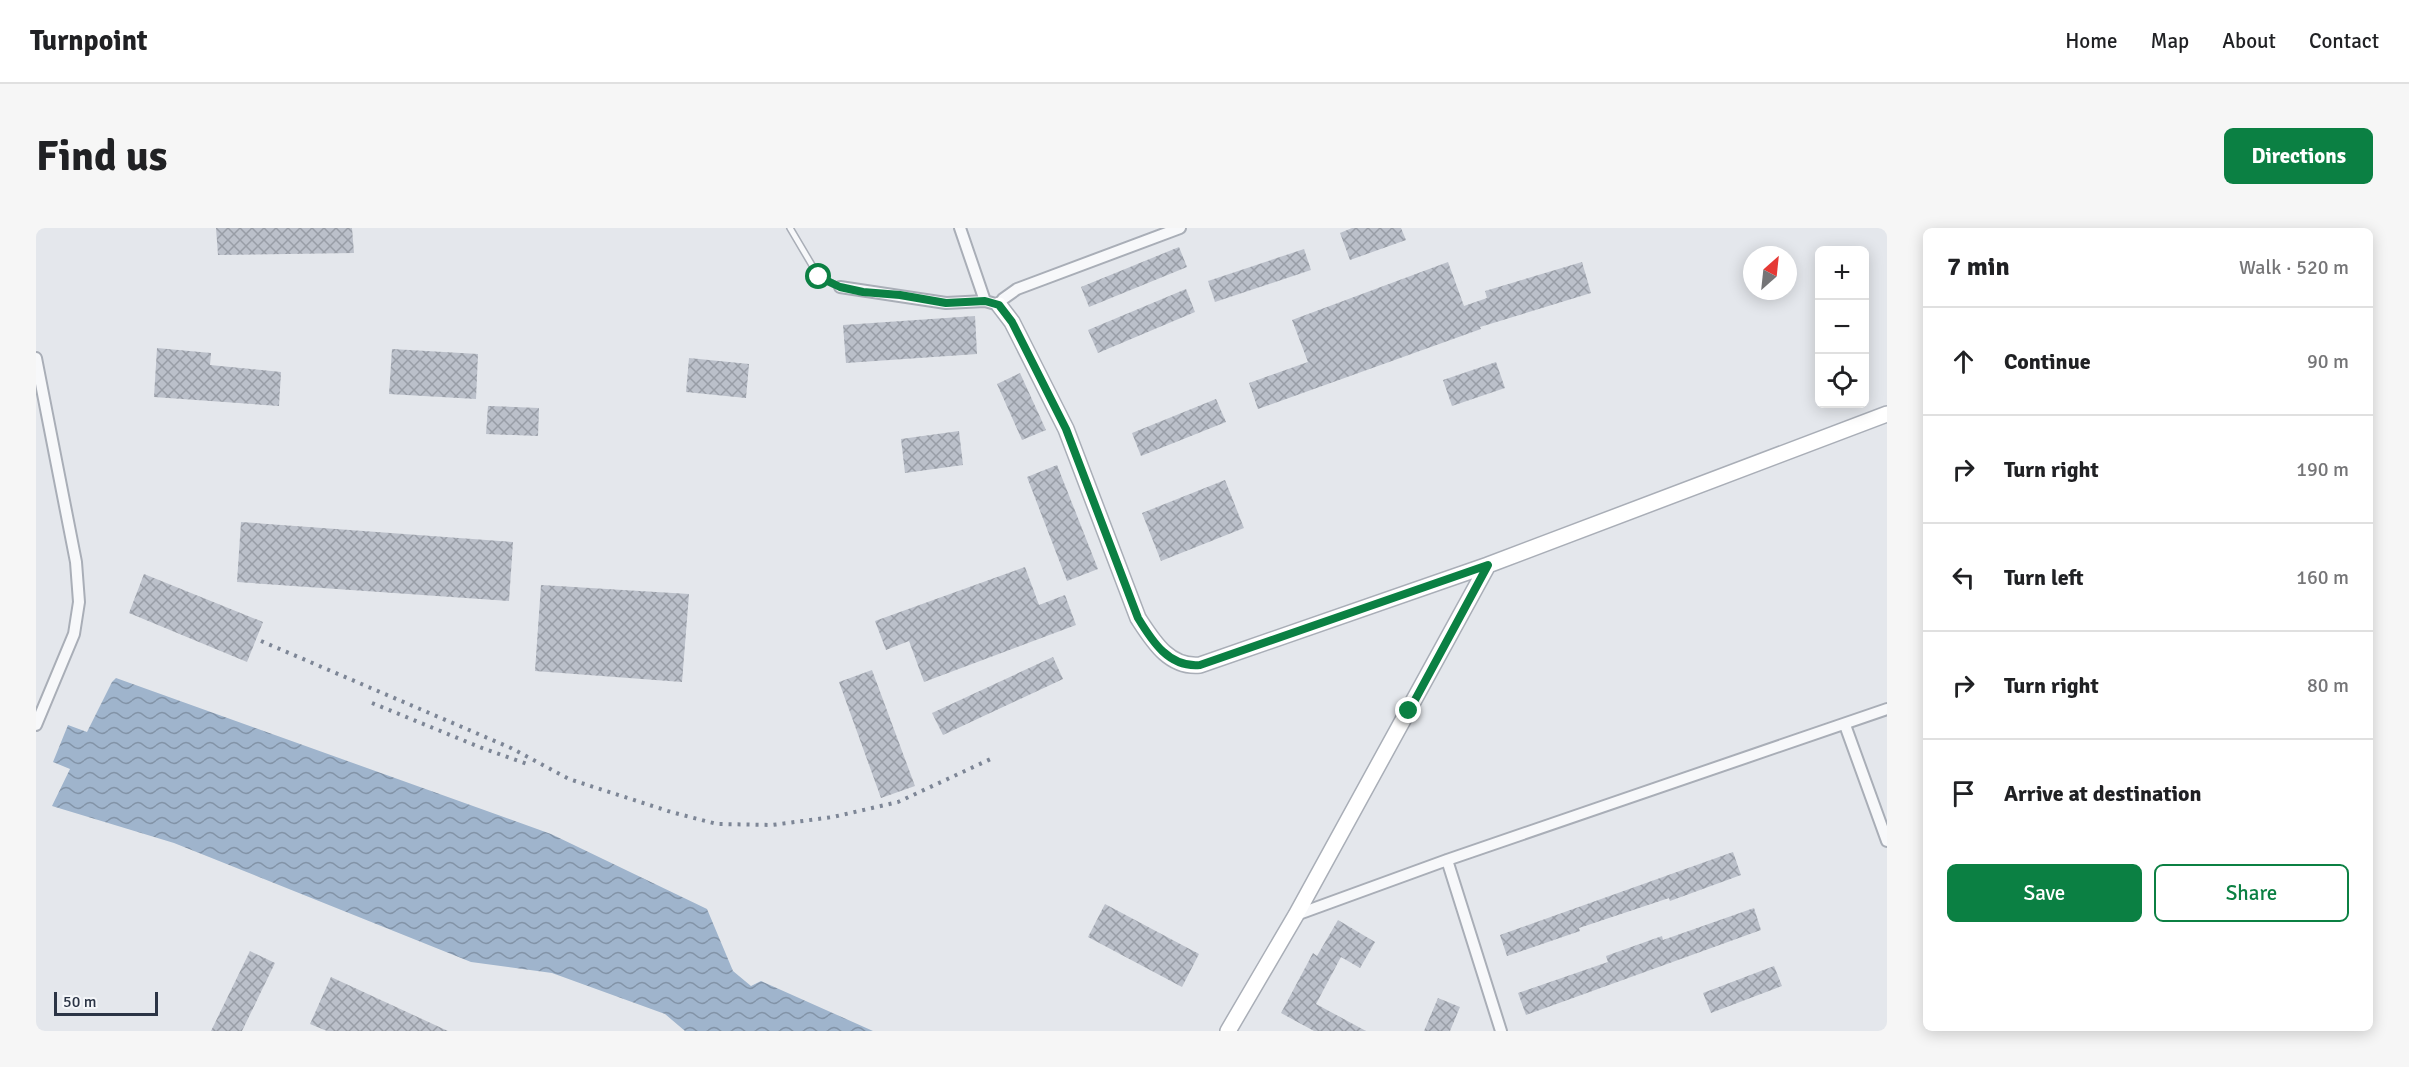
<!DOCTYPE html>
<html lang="en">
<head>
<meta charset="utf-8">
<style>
  body { margin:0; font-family:Signika,sans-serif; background:#f6f6f6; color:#202124 }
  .controls { position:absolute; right:18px; top:18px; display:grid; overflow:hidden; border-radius:9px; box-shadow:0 3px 15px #0003 }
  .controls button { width:54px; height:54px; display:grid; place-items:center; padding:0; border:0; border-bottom:2px solid #e0e0e0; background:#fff; color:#202124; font:30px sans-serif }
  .compass { position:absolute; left:1707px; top:18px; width:54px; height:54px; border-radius:50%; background:#fff; box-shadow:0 3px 15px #0003; rotate:27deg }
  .scale { position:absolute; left:18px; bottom:15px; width:104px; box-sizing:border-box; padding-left:6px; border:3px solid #2b3445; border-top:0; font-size:16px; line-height:21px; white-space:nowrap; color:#2b3445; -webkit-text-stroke:4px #f4f6f9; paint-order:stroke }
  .stop { position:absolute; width:18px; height:18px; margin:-14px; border:4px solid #0b8043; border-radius:50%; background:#fff }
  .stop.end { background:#0b8043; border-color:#fff; box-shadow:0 2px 6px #0008 }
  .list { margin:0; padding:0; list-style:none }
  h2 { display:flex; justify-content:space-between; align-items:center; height:78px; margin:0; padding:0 24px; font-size:26px }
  h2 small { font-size:20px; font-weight:400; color:#757577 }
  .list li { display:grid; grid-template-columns:39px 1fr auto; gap:18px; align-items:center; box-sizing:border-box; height:108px; padding:0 24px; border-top:2px solid #e0e0e0 }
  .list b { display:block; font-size:22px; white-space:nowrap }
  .list em { font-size:20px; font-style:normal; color:#757577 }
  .actions { display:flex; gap:12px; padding:18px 24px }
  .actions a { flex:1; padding:14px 0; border:2px solid #0b8043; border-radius:9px; text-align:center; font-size:21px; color:#0b8043 }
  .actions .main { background:#0b8043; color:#fff }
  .icon { flex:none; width:33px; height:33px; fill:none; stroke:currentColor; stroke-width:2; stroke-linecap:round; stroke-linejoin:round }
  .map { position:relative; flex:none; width:1851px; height:803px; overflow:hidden; border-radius:9px }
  header { display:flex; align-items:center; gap:36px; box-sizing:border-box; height:84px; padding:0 30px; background:#fff; border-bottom:2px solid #e0e0e0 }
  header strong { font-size:28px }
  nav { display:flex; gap:33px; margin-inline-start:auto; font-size:21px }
  .intro { display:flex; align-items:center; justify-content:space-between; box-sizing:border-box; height:144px; padding:0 36px }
  h1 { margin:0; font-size:42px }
  .button { padding:15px 27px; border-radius:9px; background:#0b8043; color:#fff; font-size:21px; font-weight:700 }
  main { display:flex; gap:36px; padding:0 36px }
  aside { flex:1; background:#fff; border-radius:9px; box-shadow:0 3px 15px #0003 }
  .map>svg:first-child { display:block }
  .water { fill:url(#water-waves) }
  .building { fill:url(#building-cross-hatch) }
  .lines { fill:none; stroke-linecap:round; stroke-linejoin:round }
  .lane-casing { stroke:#a9aeb7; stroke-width:8 }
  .street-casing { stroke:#a9aeb7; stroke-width:14 }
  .secondary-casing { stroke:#a9aeb7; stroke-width:18 }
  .lane { stroke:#f7f8fa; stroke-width:5 }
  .street { stroke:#f7f8fa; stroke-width:10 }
  .secondary { stroke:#fff; stroke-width:15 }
  .rail { stroke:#7d8696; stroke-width:4; stroke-dasharray:3 6; stroke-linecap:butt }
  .route { stroke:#0b8043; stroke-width:8 }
</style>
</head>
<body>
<header>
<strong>Turnpoint</strong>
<nav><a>Home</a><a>Map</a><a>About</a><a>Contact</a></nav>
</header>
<div class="intro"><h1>Find us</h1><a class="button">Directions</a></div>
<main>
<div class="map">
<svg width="1851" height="803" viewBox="0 0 1851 803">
  <defs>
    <pattern id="water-waves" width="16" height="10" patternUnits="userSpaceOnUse" patternTransform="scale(1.5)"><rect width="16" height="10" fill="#9fb4cc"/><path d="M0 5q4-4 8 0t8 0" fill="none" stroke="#8293a7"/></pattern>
    <pattern id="building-cross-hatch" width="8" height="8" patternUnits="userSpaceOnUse" patternTransform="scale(1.5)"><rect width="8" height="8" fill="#bbc0ca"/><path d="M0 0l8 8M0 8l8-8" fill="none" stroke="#989da6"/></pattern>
  </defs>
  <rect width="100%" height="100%" fill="#e4e7ec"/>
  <!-- water -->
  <path class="water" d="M80,450L515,606L671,681L697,743L715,758L725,753L837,803H649L629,786L516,745L435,734L138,615L16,578L34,541L17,534L32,497L51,504L76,454Z"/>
  <!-- building -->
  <path class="building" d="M180,0H316L318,25L182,27Z
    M1316,0H1365L1370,12L1314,32L1304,5Z
    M1143,19L1151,39L1053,79L1045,59Z
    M1268,21L1275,42L1179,74L1172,53Z
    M1412,34L1428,78L1451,70L1449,63L1546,34L1555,65L1444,99L1445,101L1222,181L1213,155L1272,134L1256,92Z
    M1150,61L1159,84L1062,125L1052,102Z
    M939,88L941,126L810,135L807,97Z
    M121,120L175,125L174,137L245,144L243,178L118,169Z
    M356,121L442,126L440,171L353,166Z
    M653,130L713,136L710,170L650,164Z
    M1460,134L1469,160L1416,178L1407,152Z
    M984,145L1010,202L986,212L961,156Z
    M1180,171L1190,194L1105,228L1096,205Z
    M452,178L503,180L502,208L450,206Z
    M923,203L927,237L869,245L865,211Z
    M1021,237L1062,341L1031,353L991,249Z
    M1189,252L1208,300L1125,333L1106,285Z
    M205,294L477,314L473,373L201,354Z
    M989,339L1003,377L1029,367L1040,397L888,454L873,413L850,422L839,393Z
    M108,346L227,394L211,434L93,385Z
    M505,357L653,366L646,454L499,443Z
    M1017,429L1027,451L907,507L896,485Z
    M836,442L879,558L845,570L803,454Z
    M1697,624L1705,647L1634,673L1633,670L1543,700L1544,703L1471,728L1464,707Z
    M1069,676L1163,726L1146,759L1052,709Z
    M1718,680L1725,702L1490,787L1482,765L1572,734L1570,728L1626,708L1627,712Z
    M1302,692L1339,714L1324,740L1305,729L1280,776L1330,803H1278L1245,785L1277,725L1281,728Z
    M214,723L239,735L206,803H175Z
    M1738,738L1746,758L1675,785L1667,765Z
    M295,749L412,803H291L274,796Z
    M1402,770L1424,779L1414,803H1388Z"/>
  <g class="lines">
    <!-- lane casing -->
    <g class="lane-casing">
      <path id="lane" d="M754,0L783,49L804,59"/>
    </g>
    <!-- street casing -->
    <g class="street-casing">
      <path id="street" d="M924,0L949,73
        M804,59L910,75L949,73L963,77L967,71L981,61L1144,0
        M0,130L40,334L43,374L38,406L0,497
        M1809,497L1851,613
        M1411,632L1465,803
        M1260,687L1411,632L1851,481"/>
    </g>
    <!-- secondary casing -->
    <g class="secondary-casing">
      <path id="secondary" d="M963,77L976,94L1030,201L1102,390C1117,413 1133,440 1164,437L1452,337
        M1192,803L1260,687L1452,337L1851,186"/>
    </g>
    <!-- lane -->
    <use href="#lane" class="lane"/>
    <!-- street -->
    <use href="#street" class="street"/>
    <!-- secondary -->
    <use href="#secondary" class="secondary"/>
    <!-- rail -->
    <path class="rail" d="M225,413L475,520L533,551L635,584L681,596L736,597L797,589L862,574L959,529
      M336,475L446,520L494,537"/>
  </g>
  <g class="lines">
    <!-- route -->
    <path class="route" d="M783,49L804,59L827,64L864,67L910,75L949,73L963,77L976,94L1030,201L1102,390C1116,413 1133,440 1164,437L1452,337L1373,483"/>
  </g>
</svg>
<div class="controls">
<button>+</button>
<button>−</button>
<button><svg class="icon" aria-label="locate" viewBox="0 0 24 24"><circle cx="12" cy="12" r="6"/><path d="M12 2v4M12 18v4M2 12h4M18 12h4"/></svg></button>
</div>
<svg class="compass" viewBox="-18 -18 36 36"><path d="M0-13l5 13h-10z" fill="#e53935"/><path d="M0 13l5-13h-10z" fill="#757577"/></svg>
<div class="scale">50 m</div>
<div class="stop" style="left:783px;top:49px"></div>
<div class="stop end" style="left:1373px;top:483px"></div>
</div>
<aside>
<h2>7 min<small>Walk · 520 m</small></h2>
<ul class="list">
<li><svg class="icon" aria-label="ahead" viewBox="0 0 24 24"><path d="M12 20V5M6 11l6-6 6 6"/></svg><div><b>Continue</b></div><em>90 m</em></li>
<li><svg class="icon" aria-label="right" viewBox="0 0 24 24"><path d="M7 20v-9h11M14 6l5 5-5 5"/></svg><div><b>Turn right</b></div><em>190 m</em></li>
<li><svg class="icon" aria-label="left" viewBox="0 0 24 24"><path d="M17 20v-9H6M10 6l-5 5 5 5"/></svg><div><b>Turn left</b></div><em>160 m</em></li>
<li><svg class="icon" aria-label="right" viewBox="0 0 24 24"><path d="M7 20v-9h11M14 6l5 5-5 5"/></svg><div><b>Turn right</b></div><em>80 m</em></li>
<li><svg class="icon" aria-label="arrive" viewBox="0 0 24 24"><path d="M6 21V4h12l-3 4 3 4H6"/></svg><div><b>Arrive at destination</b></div></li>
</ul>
<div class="actions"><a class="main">Save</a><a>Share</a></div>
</aside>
</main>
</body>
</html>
